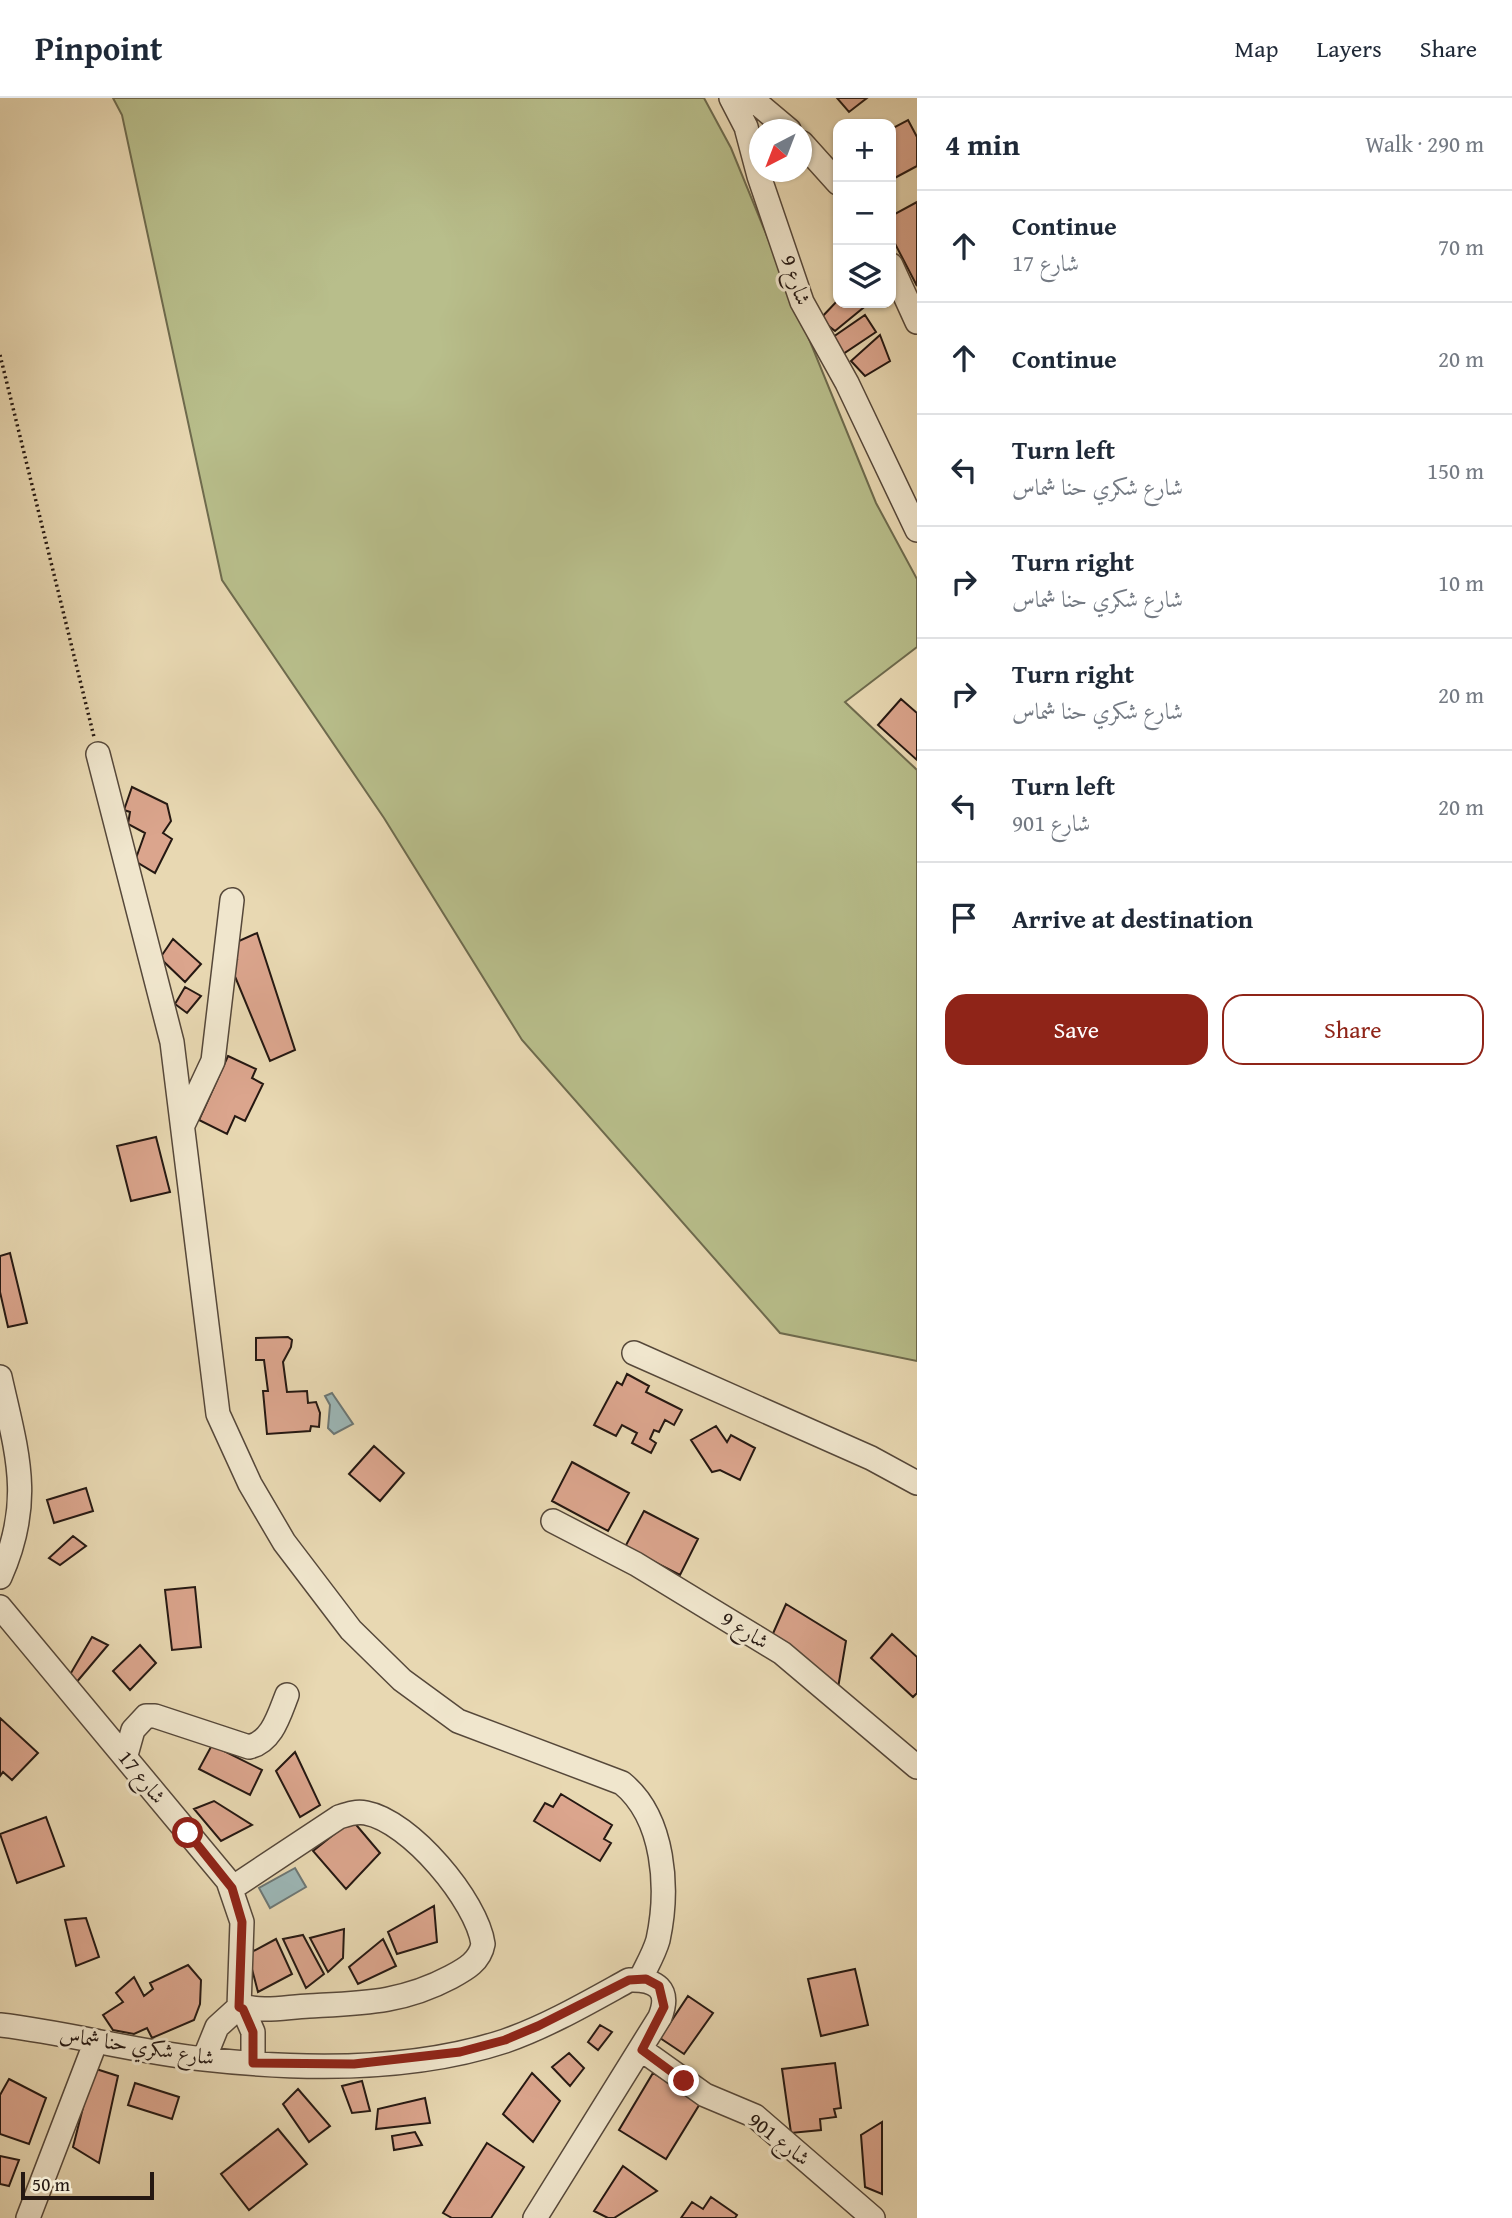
<!DOCTYPE html>
<html lang="en">
<head>
<meta charset="utf-8">
<style>
  body { margin:0; font-family:"Gentium Book Plus",Amiri,serif; background:#f6f6f7; color:#1f2937 }
  .controls { position:absolute; right:21px; top:21px; display:grid; overflow:hidden; border-radius:14px; box-shadow:0 2px 5px #0004 }
  .controls button { width:63px; height:63px; display:grid; place-items:center; padding:0; border:0; border-bottom:2px solid #e0e1e3; background:#fff; color:#1f2937; font:35px sans-serif }
  .compass { position:absolute; left:749px; top:21px; width:63px; height:63px; border-radius:50%; background:#fff; box-shadow:0 2px 5px #0004; rotate:222deg }
  .scale { position:absolute; left:21px; bottom:18px; width:133px; box-sizing:border-box; padding-left:7px; border:4px solid #251812; border-top:0; font-size:19px; line-height:24px; white-space:nowrap; color:#251812; -webkit-text-stroke:5px #f0e6cd; paint-order:stroke }
  .stop { position:absolute; width:21px; height:21px; margin:-16px; border:5px solid #8f2418; border-radius:50%; background:#fff }
  .stop.end { background:#8f2418; border-color:#fff; box-shadow:0 2px 7px #0008 }
  .list { margin:0; padding:0; list-style:none }
  h2 { display:flex; justify-content:space-between; align-items:center; height:91px; margin:0; padding:0 28px; font-size:30px }
  h2 small { font-size:23px; font-weight:400; color:#747a83 }
  .list li { display:grid; grid-template-columns:46px 1fr auto; gap:21px; align-items:center; box-sizing:border-box; height:112px; padding:0 28px; border-top:2px solid #e0e1e3 }
  .list b { display:block; font-size:26px; white-space:nowrap }
  .list p { margin:0; font-size:23px; white-space:nowrap; color:#747a83 }
  .list em { font-size:23px; font-style:normal; color:#747a83 }
  .actions { display:flex; gap:14px; padding:21px 28px }
  .actions a { flex:1; padding:16px 0; border:2px solid #8f2418; border-radius:21px; text-align:center; font-size:24px; color:#8f2418 }
  .actions .main { background:#8f2418; color:#fff }
  .icon { flex:none; width:38px; height:38px; fill:none; stroke:currentColor; stroke-width:2; stroke-linecap:round; stroke-linejoin:round }
  .map { position:relative; flex:none; width:917px; height:2120px; overflow:hidden }
  header { display:flex; align-items:center; gap:42px; box-sizing:border-box; height:98px; padding:0 35px; background:#fff; border-bottom:2px solid #e0e1e3 }
  header strong { font-size:33px }
  nav { display:flex; gap:38px; margin-inline-start:auto; font-size:24px }
  main { display:flex }
  aside { flex:1; background:#fff }
  .map>svg:first-child { display:block }
  .green { fill:#b8be8b; stroke:#6e6b4e; stroke-width:2 }
  .water { fill:#9cb7b7; stroke:#6c7775; stroke-width:2 }
  .building { fill:#dba58d; stroke:#251812; stroke-width:2 }
  .lines { fill:none; stroke-linecap:round; stroke-linejoin:round }
  .minor-casing { stroke:#56483a; stroke-width:26 }
  .path { stroke:#251812; stroke-width:3.5; stroke-dasharray:2 3.5; stroke-linecap:butt }
  .minor { stroke:#f0e6cd; stroke-width:23 }
  .route { stroke:#8f2418; stroke-width:9 }
  .labels { text-anchor:middle; stroke-width:6; stroke-linejoin:round; paint-order:stroke }
  .street-label { font-size:21px; fill:#251812; stroke:#f0e6cd }
</style>
</head>
<body>
<header>
<strong>Pinpoint</strong>
<nav><a>Map</a><a>Layers</a><a>Share</a></nav>
</header>
<main>
<div class="map">
<svg width="917" height="2120" viewBox="0 0 917 2120">
  <rect width="100%" height="100%" fill="#e8d8b2"/>
  <filter id="stains"><feTurbulence type="fractalNoise" baseFrequency=".00286" numOctaves="4"/><feColorMatrix values="0 0 0 0 .2 0 0 0 0 .09 0 0 0 0 .02 0 0 0 .5 -.17"/></filter>
  <radialGradient id="worn" r=".72"><stop offset=".6" stop-color="#630" stop-opacity="0"/><stop offset="1" stop-color="#630" stop-opacity=".3"/></radialGradient>
  <!-- green -->
  <path class="green" d="M113,0H704L731,50L876,405L917,481V549L845,604L917,672V1263L780,1235L522,942L384,720L222,482L122,17Z"/>
  <!-- water -->
  <path class="water" d="M332,1295L353,1326L334,1336L328,1330L330,1307L325,1298Z
    M295,1770L306,1789L270,1810L259,1790Z"/>
  <!-- building -->
  <path class="building" d="M837,0H867L849,14Z
    M908,22L917,39V68L891,82V31Z
    M917,104V188L891,138V118Z
    M838,202V205H856L863,210L835,233L820,221Z
    M865,217L876,234L843,256L833,239Z
    M880,237L890,263L865,278L851,263Z
    M901,601L917,615V662L878,627Z
    M132,689L167,706L171,723L163,735L172,741L155,775L135,763L145,735L128,726L130,714L124,712Z
    M257,835L295,952L270,963L229,864L237,861L230,847Z
    M173,841L201,866L185,884L160,860Z
    M185,889L201,898L187,915L175,906Z
    M228,958L256,971L252,980L263,986L245,1023L235,1018L227,1036L199,1022Z
    M156,1039L170,1094L131,1103L117,1048Z
    M10,1155L27,1225L8,1229L0,1194V1158Z
    M288,1239L292,1242L291,1249L283,1264L287,1294L307,1293L308,1305L316,1304L320,1315L319,1329L311,1328L310,1333L267,1336L263,1293H268L264,1262H256V1240Z
    M627,1276L649,1288L646,1294L682,1312L674,1327L665,1322L659,1334L654,1332L650,1341L656,1345L651,1355L632,1345L637,1335L622,1327L616,1338L594,1327L617,1284L622,1287Z
    M716,1328L727,1344L731,1337L755,1350L740,1382L720,1372L712,1374L691,1342Z
    M374,1348L404,1375L380,1403L349,1376Z
    M572,1364L629,1395L608,1433L552,1403Z
    M86,1390L93,1413L54,1425L47,1402Z
    M644,1413L698,1441L680,1477L625,1449Z
    M73,1438L86,1448L60,1467L49,1460Z
    M195,1489L201,1549L172,1552L165,1492Z
    M786,1506L846,1543L838,1590L771,1540Z
    M892,1536L917,1559V1595L913,1599L871,1560Z
    M92,1539L108,1547L75,1586L68,1580Z
    M140,1547L156,1565L130,1592L113,1573Z
    M0,1620L38,1655L12,1682L3,1674L0,1678Z
    M212,1647L262,1672L250,1697L199,1671Z
    M295,1654L320,1707L300,1719L276,1673Z
    M561,1696L612,1727L604,1741L611,1745L600,1763L534,1723L545,1705L553,1709Z
    M214,1703L252,1727L221,1743L194,1711Z
    M46,1719L64,1768L17,1785L0,1736Z
    M352,1722L380,1755L346,1791L313,1753Z
    M434,1808L437,1844L397,1856L388,1834Z
    M86,1820L99,1859L76,1868L65,1822Z
    M344,1831L343,1860L328,1874L310,1840Z
    M303,1837L324,1876L306,1890L283,1841Z
    M276,1841L292,1876L258,1894L248,1856Z
    M383,1841L396,1868L358,1886L349,1869Z
    M188,1867L201,1882L200,1906L194,1922L152,1940L147,1930L134,1936L113,1932L103,1917L123,1904L116,1895L134,1879L144,1898L153,1891L150,1885Z
    M855,1871L868,1927L821,1938L808,1881Z
    M688,1898L713,1915L684,1956L660,1940Z
    M600,1927L612,1934L598,1952L588,1944Z
    M569,1955L584,1970L570,1988L552,1969Z
    M835,1965L841,2010L834,2011L836,2019L820,2021L821,2032L791,2035L782,1971Z
    M93,1970L118,1978L99,2065L73,2049Z
    M532,1975L560,2003L533,2044L503,2016Z
    M653,1975L701,2004L666,2061L619,2032Z
    M9,1981L46,2000L29,2046L0,2036V1997Z
    M362,1983L370,2013L352,2015L342,1988Z
    M135,1985L179,1999L172,2021L128,2007Z
    M298,1991L330,2028L309,2044L283,2006Z
    M425,2000L430,2025L376,2031L378,2011Z
    M882,2024V2096L865,2089L861,2037Z
    M278,2031L307,2066L249,2112L221,2076Z
    M415,2034L422,2047L394,2052L392,2038Z
    M487,2045L524,2069L491,2120H452L443,2115Z
    M0,2058L19,2062L9,2088L0,2086Z
    M623,2068L657,2093L614,2120H608L594,2113Z
    M711,2099L737,2117L735,2120H681L692,2104L703,2111Z"/>
  <g class="lines">
    <!-- minor casing -->
    <g class="minor-casing">
      <path id="minor" d="M731,0L746,29L759,78L802,204L847,285L917,432
        M751,0L789,32
        M802,45L838,85
        M891,167L917,224
        M98,656L172,944L218,1316L250,1386L284,1444L351,1532L402,1582L458,1623L622,1685C665,1720 669,1791 658,1842C654,1856 646,1869 640,1882
        M183,1027L213,963L232,802
        M634,1255L871,1360L917,1385
        M0,1279C17,1355 34,1403 0,1479
        M553,1423L636,1466L782,1555L917,1669
        M0,1509L228,1783L242,1824L239,1909
        M126,1657L133,1632L146,1618H155L249,1649C272,1644 279,1617 287,1597
        M232,1790L339,1719C348,1716 356,1713 366,1715C410,1723 477,1803 483,1846C480,1863 466,1871 451,1879C402,1905 363,1905 309,1908C285,1909 263,1915 239,1907
        M239,1909L243,1911L253,1934V1965
        M0,1927C69,1935 136,1954 204,1961C301,1972 411,1974 505,1943C548,1928 589,1904 629,1882C656,1881 671,1891 660,1919L535,2120
        M642,1952L705,1997L755,2018L873,2120
        M204,1961L217,1929L239,1909
        M28,2120L96,1943"/>
    </g>
    <!-- path -->
    <path class="path" d="M0,257L94,639"/>
    <!-- minor -->
    <use href="#minor" class="minor"/>
  </g>
  <g class="lines">
    <!-- route -->
    <path class="route" d="M188,1735L232,1790L242,1824L239,1909L243,1911L253,1934V1965L354,1966L460,1954L505,1942L538,1928L629,1882L646,1881L659,1888L664,1909L642,1952L684,1983"/>
  </g>
  <g class="labels">
    <!-- street labels -->
    <g class="street-label">
      <text transform="translate(796 182) rotate(71)" y="7">شارع 9</text>
      <text transform="translate(745 1532) rotate(32)" y="7">شارع 9</text>
      <text transform="translate(142 1679) rotate(51)" y="7">شارع 17</text>
      <text transform="translate(137 1948) rotate(9)" y="7">شارع شكري حنا شماس</text>
      <text transform="translate(779 2041) rotate(38)" y="7">شارع 901</text>
    </g>
  </g>
  <rect width="100%" height="100%" filter="url(#stains)"/>
  <rect width="100%" height="100%" fill="url(#worn)"/>
</svg>
<div class="controls">
<button>+</button>
<button>−</button>
<button><svg class="icon" aria-label="layers" viewBox="0 0 24 24"><path d="M12 4l9 5-9 5-9-5zM3 14l9 5 9-5"/></svg></button>
</div>
<svg class="compass" viewBox="-18 -18 36 36"><path d="M0-13l5 13h-10z" fill="#e53935"/><path d="M0 13l5-13h-10z" fill="#747a83"/></svg>
<div class="scale">50 m</div>
<div class="stop" style="left:188px;top:1735px"></div>
<div class="stop end" style="left:684px;top:1983px"></div>
</div>
<aside>
<h2>4 min<small>Walk · 290 m</small></h2>
<ul class="list">
<li><svg class="icon" aria-label="ahead" viewBox="0 0 24 24"><path d="M12 20V5M6 11l6-6 6 6"/></svg><div><b>Continue</b><p>شارع 17</p></div><em>70 m</em></li>
<li><svg class="icon" aria-label="ahead" viewBox="0 0 24 24"><path d="M12 20V5M6 11l6-6 6 6"/></svg><div><b>Continue</b></div><em>20 m</em></li>
<li><svg class="icon" aria-label="left" viewBox="0 0 24 24"><path d="M17 20v-9H6M10 6l-5 5 5 5"/></svg><div><b>Turn left</b><p>شارع شكري حنا شماس</p></div><em>150 m</em></li>
<li><svg class="icon" aria-label="right" viewBox="0 0 24 24"><path d="M7 20v-9h11M14 6l5 5-5 5"/></svg><div><b>Turn right</b><p>شارع شكري حنا شماس</p></div><em>10 m</em></li>
<li><svg class="icon" aria-label="right" viewBox="0 0 24 24"><path d="M7 20v-9h11M14 6l5 5-5 5"/></svg><div><b>Turn right</b><p>شارع شكري حنا شماس</p></div><em>20 m</em></li>
<li><svg class="icon" aria-label="left" viewBox="0 0 24 24"><path d="M17 20v-9H6M10 6l-5 5 5 5"/></svg><div><b>Turn left</b><p>شارع 901</p></div><em>20 m</em></li>
<li><svg class="icon" aria-label="arrive" viewBox="0 0 24 24"><path d="M6 21V4h12l-3 4 3 4H6"/></svg><div><b>Arrive at destination</b></div></li>
</ul>
<div class="actions"><a class="main">Save</a><a>Share</a></div>
</aside>
</main>
</body>
</html>
